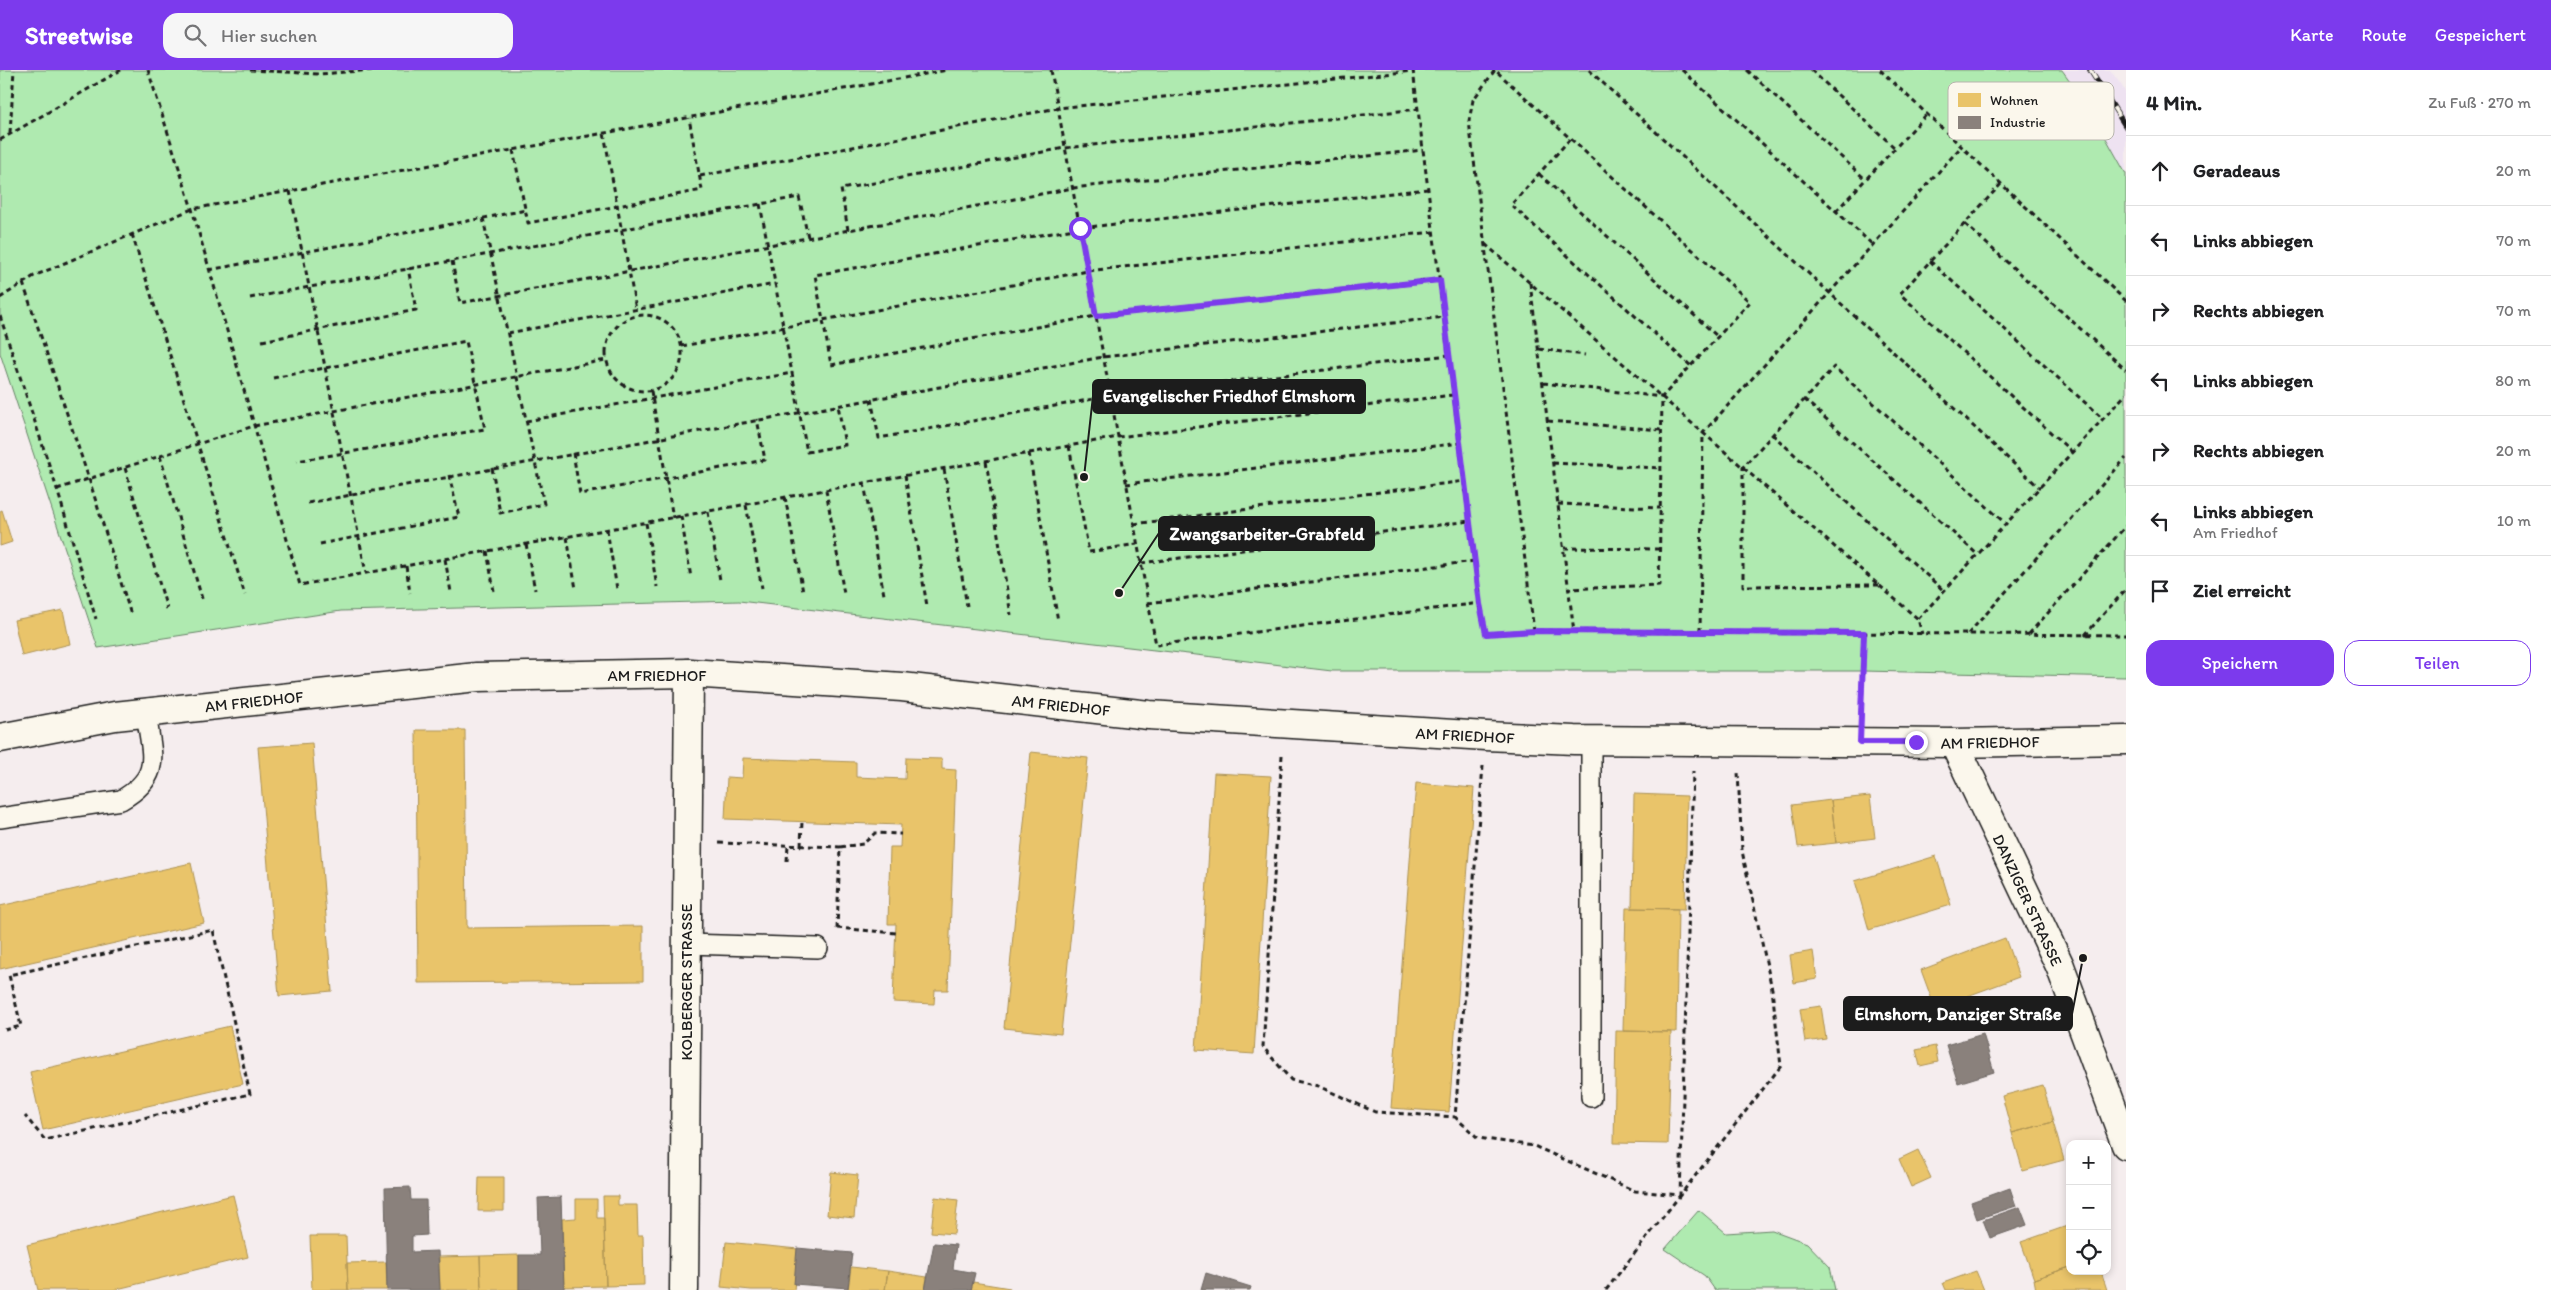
<!DOCTYPE html>
<html lang="de">
<head>
<meta charset="utf-8">
<style>
  body { margin:0; font-family:Itim,sans-serif; background:#f6f6f6; color:#202124 }
  .controls { position:absolute; right:15px; bottom:15px; display:grid; overflow:hidden; border-radius:10px; box-shadow:0 2px 8px #0003 }
  .controls button { width:45px; height:45px; display:grid; place-items:center; padding:0; border:0; border-bottom:1px solid #e0e0e0; background:#fff; color:#202124; font:25px sans-serif }
  .stop { position:absolute; width:15px; height:15px; margin:-11px; border:4px solid #7c3aed; border-radius:50%; background:#fff }
  .stop.end { background:#7c3aed; border-color:#fff; box-shadow:0 1px 5px #0008 }
  .list { margin:0; padding:0; list-style:none }
  h2 { display:flex; justify-content:space-between; align-items:center; height:65px; margin:0; padding:0 20px; font-size:21px }
  h2 small { font-size:16px; font-weight:400; color:#757577 }
  .list li { display:grid; grid-template-columns:32px 1fr auto; gap:15px; align-items:center; box-sizing:border-box; height:70px; padding:0 20px; border-top:1px solid #e0e0e0 }
  .list b { display:block; font-size:19px; white-space:nowrap }
  .list p { margin:0; font-size:16px; white-space:nowrap; color:#757577 }
  .list em { font-size:16px; font-style:normal; color:#757577 }
  .actions { display:flex; gap:10px; padding:15px 20px }
  .actions a { flex:1; padding:11px 0; border:1px solid #7c3aed; border-radius:15px; text-align:center; font-size:18px; color:#7c3aed }
  .actions .main { background:#7c3aed; color:#fff }
  .icon { flex:none; width:28px; height:28px; fill:none; stroke:currentColor; stroke-width:2; stroke-linecap:round; stroke-linejoin:round }
  .map { position:relative; flex:none; width:2126px; height:1220px; overflow:hidden }
  header { display:flex; align-items:center; gap:30px; box-sizing:border-box; height:70px; padding:0 25px; background:#7c3aed; color:#fff }
  header strong { font-size:24px }
  nav { display:flex; gap:28px; margin-inline-start:auto; font-size:18px }
  .search { width:350px; height:45px; background:#f6f6f6; display:flex; align-items:center; gap:12px; box-sizing:border-box; padding:0 18px; border-radius:15px; color:#757577; font-size:19px }
  main { display:flex }
  aside { flex:1; background:#fff }
  .map>svg:first-child { display:block }
  .built { fill:#eee2f1 }
  .green { fill:#afeab0; stroke:#668366 }
  .homes { fill:#e9c46a; stroke:#ac9253 }
  .industry { fill:#8a817c; stroke:#69635f }
  .lines { fill:none; stroke-linecap:round; stroke-linejoin:round }
  .service-casing { stroke:#1c1c1c; stroke-width:22 }
  .minor-casing { stroke:#1c1c1c; stroke-width:31 }
  .tertiary-casing { stroke:#1c1c1c; stroke-width:31 }
  .path { stroke:#1c1c1c; stroke-width:3; stroke-dasharray:5 4; stroke-linecap:butt }
  .service { stroke:#fbf7ec; stroke-width:19 }
  .minor { stroke:#fbf7ec; stroke-width:28 }
  .tertiary { stroke:#fbf7ec; stroke-width:28 }
  .rail-casing { stroke:#1c1c1c; stroke-width:5.5 }
  .rail { stroke:#fbf7ec; stroke-width:4; stroke-dasharray:11; stroke-linecap:butt }
  .route { stroke:#7c3aed; stroke-width:6 }
  .labels { text-anchor:middle; stroke-width:5; stroke-linejoin:round; paint-order:stroke }
  .street-label { font-size:16px; fill:#1c1c1c; stroke:#fbf7ec }
  .key { fill:#fbf7ec; stroke:#b8b5ae; stroke-width:1 }
  .key-label { font-size:14px; fill:#1c1c1c }
  .leader { fill:none; stroke:#1c1c1c; stroke-width:2 }
  .callout-dot { fill:#1c1c1c; stroke:#fbf7ec; stroke-width:2 }
  .callout { fill:#1c1c1c; stroke:#1c1c1c; stroke-width:2 }
  .callout-label { font-size:18px; text-anchor:middle; font-weight:bold; fill:#fff }
</style>
</head>
<body>
<header>
<strong>Streetwise</strong>
<div class="search"><svg class="icon" aria-label="search" viewBox="0 0 24 24"><circle cx="10" cy="10" r="6"/><path d="M15 15l6 6"/></svg>Hier suchen</div>
<nav><a>Karte</a><a>Route</a><a>Gespeichert</a></nav>
</header>
<main>
<div class="map">
<svg width="2126" height="1220" viewBox="0 0 2126 1220">
  <rect width="100%" height="100%" fill="#f5edee"/>
  <filter id="ink" filterUnits="userSpaceOnUse"><feTurbulence type="fractalNoise" baseFrequency=".02" numOctaves="2"/><feDisplacementMap in="SourceGraphic" scale="10" xChannelSelector="R" yChannelSelector="G"/><feConvolveMatrix kernelMatrix="1 2 1 2 8 2 1 2 1" color-interpolation-filters="sRGB"/></filter>
  <g filter="url(#ink)">
    <!-- built -->
    <path class="built" d="M2062,0H2110L2122,16L2126,24V104L2088,36Z"/>
    <!-- green -->
    <path class="green" d="M0,0H2062L2088,36L2126,104V607L1863,601H1332L739,531L341,541L98,578L0,283Z
      M1699,1140L1726,1163L1772,1160L1807,1173L1830,1197L1835,1220H1715L1705,1206L1665,1179Z"/>
    <!-- homes -->
    <path class="homes" d="M2,440L12,472L0,476V441Z
      M63,540L70,574L22,586L14,550Z
      M416,660H465L467,858L643,856V911L418,913Z
      M312,673L332,921L279,926L258,677Z
      M1031,682L1088,688L1061,964L1004,958Z
      M743,688L856,692V707L905,709L906,688L942,689V699L956,700L948,920H935L934,934L893,932L896,854H888L890,777H900L901,755L725,749L727,707L742,708Z
      M1214,703L1271,706L1254,984L1196,980Z
      M1416,713L1474,718L1449,1042L1391,1038Z
      M1634,724L1687,726L1685,839L1632,838Z
      M1870,726L1875,768L1836,773L1831,730Z
      M1831,730L1836,773L1798,777L1792,735Z
      M1936,786L1951,835L1869,860L1855,811Z
      M191,793L204,853L0,899V836Z
      M1626,838L1678,839L1676,962L1623,961Z
      M2005,868L2019,907L1935,938L1921,900Z
      M1813,881L1817,909L1794,913L1790,885Z
      M1821,936L1826,969L1805,972L1800,939Z
      M230,956L243,1014L43,1060L30,1002Z
      M1616,961L1671,962L1668,1074L1614,1073Z
      M1935,976L1938,992L1920,996L1916,980Z
      M2043,1015L2053,1052L2012,1063L2002,1026Z
      M2053,1052L2064,1090L2023,1101L2012,1063Z
      M1918,1080L1931,1108L1911,1117L1899,1089Z
      M831,1102L858,1105L854,1148L827,1145Z
      M479,1107H504V1141H478Z
      M233,1125L248,1187L113,1220H38L27,1175Z
      M603,1126H618V1135H637L638,1165H643L644,1215L606,1216Z
      M935,1127L958,1130L954,1164L931,1162Z
      M576,1129H597V1148H604L606,1216L564,1217L562,1149L576,1148Z
      M2070,1155V1197L2034,1209L2021,1172Z
      M310,1166H346L348,1220H312Z
      M726,1172L798,1179L794,1220H751L721,1217Z
      M519,1185V1220H481L480,1186Z
      M480,1186L481,1220H440L439,1187Z
      M386,1192L387,1220H348L347,1193Z
      M851,1197L888,1201L885,1220H848Z
      M2070,1197V1201H2101L2107,1220H2036L2034,1209Z
      M888,1201L927,1207L925,1220H885Z
      M1976,1201L1984,1220H1946L1943,1213Z
      M973,1212L1010,1218V1220H971Z"/>
    <!-- industry -->
    <path class="industry" d="M1983,964L1994,1002L1958,1013L1946,975Z
      M410,1117L411,1130H426L427,1165L412,1166V1182L438,1181L440,1220H387L385,1118Z
      M2010,1118L2016,1136L1977,1149L1971,1132Z
      M561,1127L564,1220H519V1185H540L538,1128Z
      M2020,1137L2027,1155L1990,1168L1983,1150Z
      M934,1173L956,1175L953,1199L975,1203L971,1220H925Z
      M797,1178L852,1183L848,1218L794,1214Z
      M1206,1203L1251,1217L1250,1220H1201Z"/>
    <g class="lines">
      <!-- service casing -->
      <g class="service-casing">
        <path id="service" d="M0,748L121,730C164,705 151,685 146,642
          M687,874L818,878
          M1591,1027V670"/>
      </g>
      <!-- minor casing -->
      <g class="minor-casing">
        <path id="minor" d="M1954,673L2060,896L2126,1075
          M684,1220L689,603"/>
      </g>
      <!-- tertiary casing -->
      <g class="tertiary-casing">
        <path id="tertiary" d="M0,668L115,646L477,607L689,603L902,617L1149,645L1486,666L1574,670L1954,673L2126,670"/>
      </g>
      <!-- path -->
      <path class="path" d="M148,0L192,139L300,515L1118,367L1453,325
        M250,0L319,4L374,0
        M1051,0L1156,575L1480,533
        M1413,0L1480,533L1486,564L1534,561L2126,565
        M1589,0L2040,418
        M1682,0L1873,175
        M1747,0L1865,109
        M1811,0L1895,78
        M1880,0L2126,231
        M10,63L14,0
        M604,63L636,240
        M1570,69L1511,135L1691,296
        M0,70L121,0
        M513,80L528,153L702,120L689,48
        M1539,104L1718,267
        M700,106L1058,38L1413,1
        M2001,114L1900,224L2072,382
        M1428,119L1080,158L815,205L831,295L1096,246L1439,210
        M290,121L366,503
        M760,134L807,382L845,375L838,335
        M1836,141L1927,44
        M483,148L544,434L500,443L492,398
        M1965,154L2126,300
        M848,160L841,119L1065,78L1418,39
        M132,164L245,525
        M1485,174L1918,549L1922,564
        M452,191L460,233L1073,118L1423,80
        M1930,191L2103,349
        M209,200L526,140
        M23,213L89,409L131,545
        M1530,213L1574,562
        M0,228L34,206L192,139L947,0
        M250,228L799,127L808,167
        M606 283a38 38 0 1 1 76 0a38 38 0 1 1-76 0Z
        M0,246L57,419L96,549
        M508,263L775,214
        M262,271L416,240L408,198
        M682,276L1088,201L1433,162
        M1539,279L1585,285
        M273,308L466,271L485,359L297,391
        M1543,313L1662,327
        M651,321L673,448
        M871,329L879,368L1110,326L1449,285
        M1804,329L1978,485
        M526,351L792,303
        M1548,351L1662,360
        M1772,364L1944,521
        M1069,376L1089,482L1137,474
        M573,383L580,424L765,390L757,349
        M1029,383L1058,551
        M160,386L203,532
        M986,391L1011,545
        M1553,393L1661,398
        M125,398L167,539
        M944,399L967,536
        M905,405L927,536
        M864,413L884,525
        M1126,414L1460,373
        M57,419L254,356L606,290
        M826,420L844,524
        M785,427L803,522
        M308,433L1103,287L1444,247
        M1558,434L1660,438
        M746,435L762,518
        M708,442L720,510
        M681,446L691,508
        M646,453L657,517
        M1134,454L1465,411
        M607,460L617,519
        M567,467L576,519
        M320,474L459,447L449,405
        M526,474L535,520
        M1564,478L1659,479
        M487,481L494,521
        M445,489L451,522
        M1141,493L1470,451
        M406,496L410,523
        M1879,515L1743,516V397L1834,297L2006,454
        M1148,533L1475,491
        M1918,549L2126,324
        M1534,561L1469,51L1473,30L1495,0L1750,232L1662,327L1659,515L1569,519
        M1700,562L1703,363L1961,77
        M1968,564L2126,388
        M2029,564L2126,456
        M2085,565L2126,519
        M1861,643L1864,563
        M1282,685L1263,977L1291,1010L1318,1016L1375,1042L1455,1047
        M1483,696L1455,1047L1478,1068L1534,1076L1635,1121L1680,1125L1693,701
        M719,773L840,777L837,860
        M801,776L802,751
        M840,777L863,774L875,763L901,764
        M787,791L788,775
        M837,858L896,863
        M5,960L21,956L9,905L213,860L250,1024L45,1070L25,1046
        M1606,1220L1781,996L1772,919L1742,781L1738,702"/>
      <!-- service -->
      <use href="#service" class="service"/>
      <!-- minor -->
      <use href="#minor" class="minor"/>
      <!-- tertiary -->
      <use href="#tertiary" class="tertiary"/>
      <!-- rail casing -->
      <g class="rail-casing">
        <path id="rail" d="M2090,0L2126,57"/>
      </g>
      <!-- rail -->
      <use href="#rail" class="rail"/>
    </g>
  </g>
  <g class="lines" filter="url(#ink)">
    <!-- route -->
    <path class="route" d="M1080,158L1096,246L1440,210L1480,534L1486,564L1534,561L1864,563L1860,672H1916"/>
  </g>
  <g class="labels">
    <!-- street labels -->
    <g class="street-label">
      <text x="657" y="611">AM FRIEDHOF</text>
      <text transform="translate(254 631) rotate(-6)" y="6">AM FRIEDHOF</text>
      <text transform="translate(1061 635) rotate(6)" y="6">AM FRIEDHOF</text>
      <text transform="translate(1465 665) rotate(3)" y="6">AM FRIEDHOF</text>
      <text transform="translate(1990 672) rotate(-1)" y="6">AM FRIEDHOF</text>
      <text transform="translate(2028 830) rotate(65)" y="6">DANZIGER STRASSE</text>
      <text transform="translate(686 912) rotate(-90)" y="6">KOLBERGER STRASSE</text>
    </g>
  </g>
  <!-- legend -->
  <rect x="1948" y="12" width="166" height="58" rx="8" class="key"/>
  <rect x="1958" y="23" width="23" height="14" fill="#e9c46a"/>
  <rect x="1958" y="46" width="23" height="13" fill="#8a817c"/>
  <g class="key-label">
    <text x="1990" y="35">Wohnen</text>
    <text x="1990" y="57">Industrie</text>
  </g>
  <!-- callouts -->
  <path class="leader" d="M1084 407L1093 326M1119 523L1159 463M2083 888L2072 944"/>
  <g class="callout-dot">
    <circle cx="1084" cy="407" r="5"/>
    <circle cx="1119" cy="523" r="5"/>
    <circle cx="2083" cy="888" r="5"/>
  </g>
  <g class="callout">
    <rect x="1093" y="310" width="272" height="33" rx="5"/>
    <rect x="1159" y="447" width="215" height="33" rx="5"/>
    <rect x="1844" y="927" width="228" height="33" rx="5"/>
  </g>
  <g class="callout-label">
    <text x="1229" y="332">Evangelischer Friedhof Elmshorn</text>
    <text x="1267" y="470">Zwangsarbeiter-Grabfeld</text>
    <text x="1958" y="950">Elmshorn, Danziger Straße</text>
  </g>
</svg>
<div class="controls">
<button>+</button>
<button>−</button>
<button><svg class="icon" aria-label="locate" viewBox="0 0 24 24"><circle cx="12" cy="12" r="6"/><path d="M12 2v4M12 18v4M2 12h4M18 12h4"/></svg></button>
</div>
<div class="stop" style="left:1080px;top:158px"></div>
<div class="stop end" style="left:1916px;top:672px"></div>
</div>
<aside>
<h2>4 Min.<small>Zu Fuß · 270 m</small></h2>
<ul class="list">
<li><svg class="icon" aria-label="ahead" viewBox="0 0 24 24"><path d="M12 20V5M6 11l6-6 6 6"/></svg><div><b>Geradeaus</b></div><em>20 m</em></li>
<li><svg class="icon" aria-label="left" viewBox="0 0 24 24"><path d="M17 20v-9H6M10 6l-5 5 5 5"/></svg><div><b>Links abbiegen</b></div><em>70 m</em></li>
<li><svg class="icon" aria-label="right" viewBox="0 0 24 24"><path d="M7 20v-9h11M14 6l5 5-5 5"/></svg><div><b>Rechts abbiegen</b></div><em>70 m</em></li>
<li><svg class="icon" aria-label="left" viewBox="0 0 24 24"><path d="M17 20v-9H6M10 6l-5 5 5 5"/></svg><div><b>Links abbiegen</b></div><em>80 m</em></li>
<li><svg class="icon" aria-label="right" viewBox="0 0 24 24"><path d="M7 20v-9h11M14 6l5 5-5 5"/></svg><div><b>Rechts abbiegen</b></div><em>20 m</em></li>
<li><svg class="icon" aria-label="left" viewBox="0 0 24 24"><path d="M17 20v-9H6M10 6l-5 5 5 5"/></svg><div><b>Links abbiegen</b><p>Am Friedhof</p></div><em>10 m</em></li>
<li><svg class="icon" aria-label="arrive" viewBox="0 0 24 24"><path d="M6 21V4h12l-3 4 3 4H6"/></svg><div><b>Ziel erreicht</b></div></li>
</ul>
<div class="actions"><a class="main">Speichern</a><a>Teilen</a></div>
</aside>
</main>
</body>
</html>
